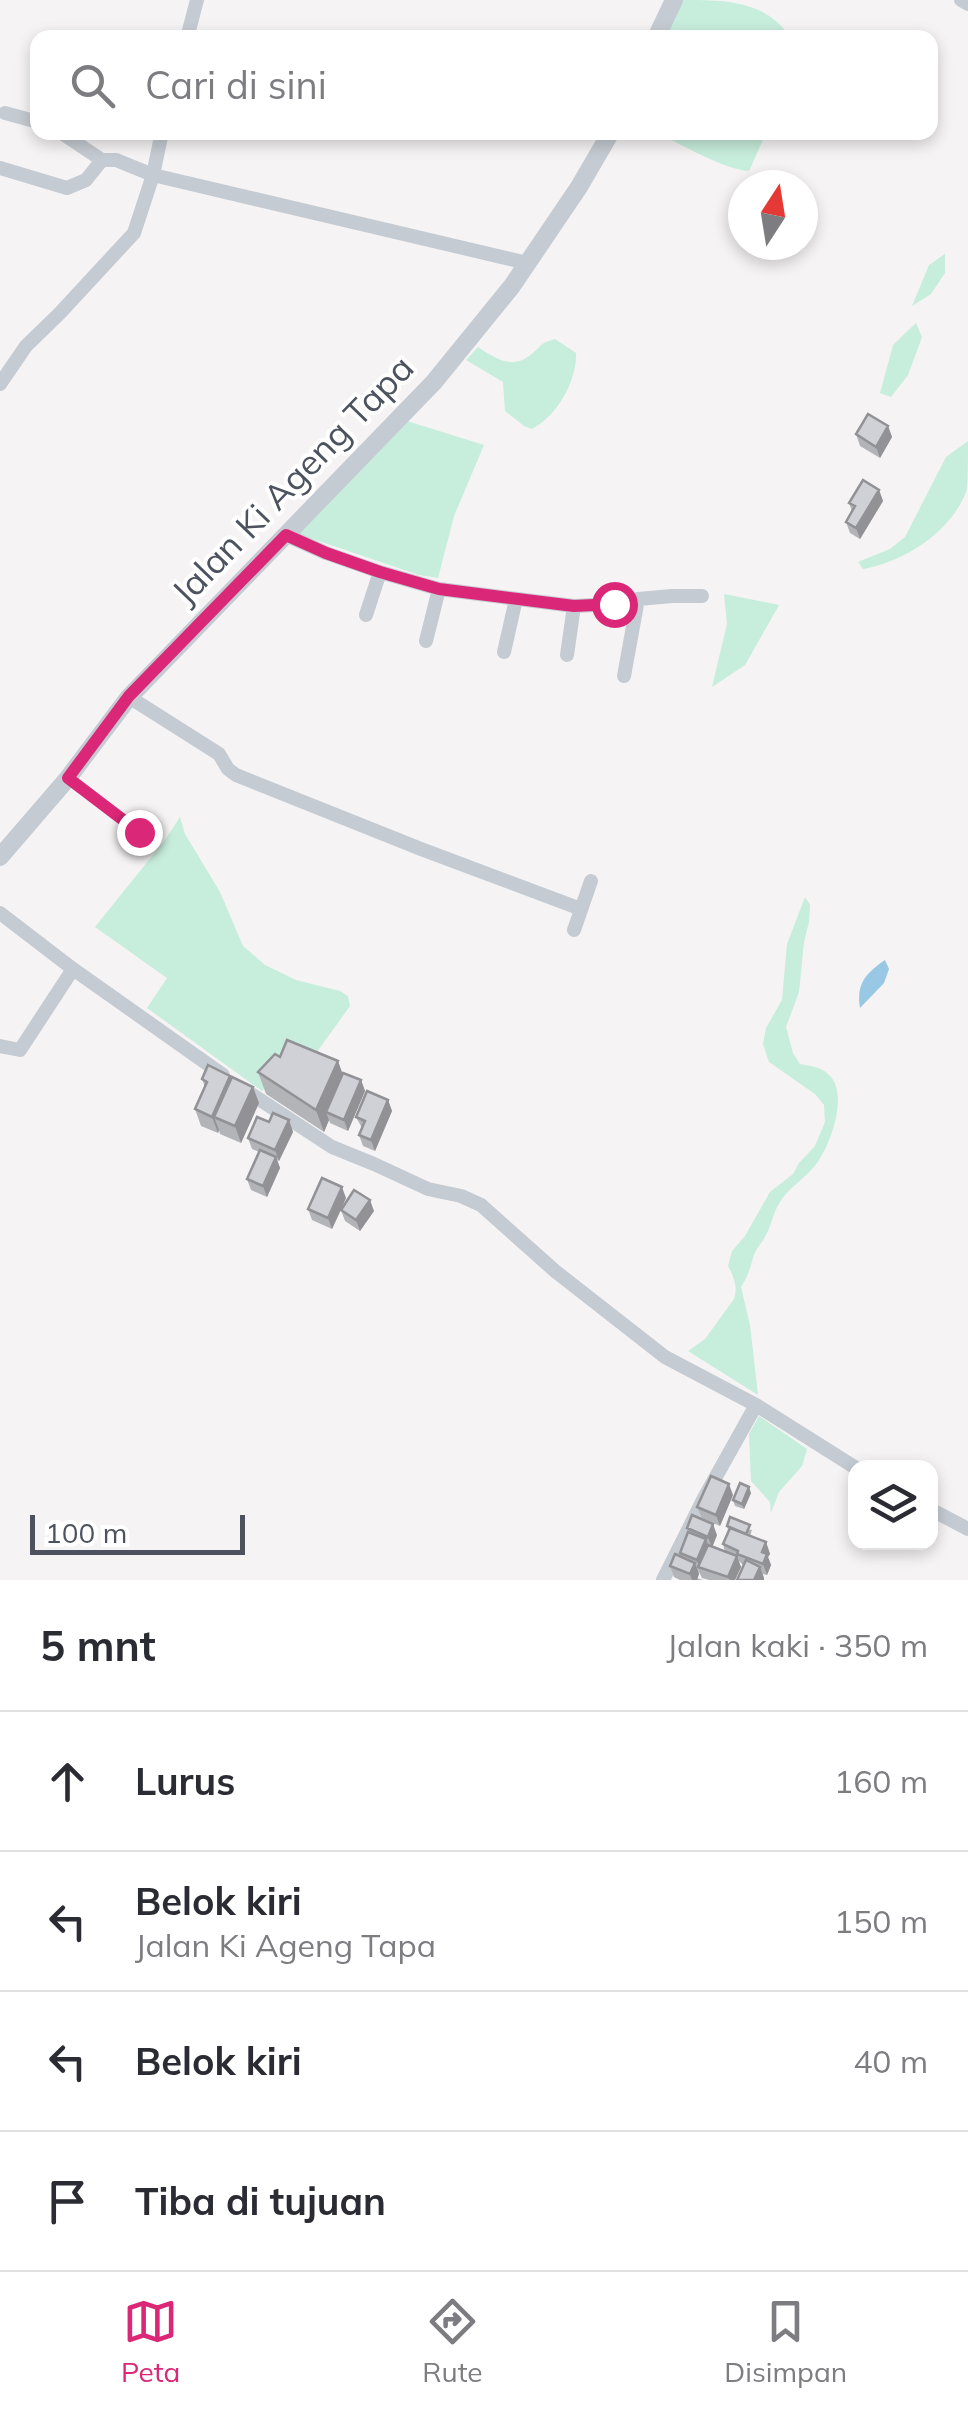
<!DOCTYPE html>
<html lang="id">
<head>
<meta charset="utf-8">
<style>
  body { margin:0; font-family:Mulish,sans-serif; background:#f2f2f3; color:#2b2b33 }
  .controls { position:absolute; right:30px; bottom:30px; display:grid; overflow:hidden; border-radius:20px; box-shadow:0 5px 15px #0003 }
  .controls button { width:90px; height:90px; display:grid; place-items:center; padding:0; border:0; border-bottom:2px solid #e1e1e2; background:#fff; color:#2b2b33; font:50px sans-serif }
  .compass { position:absolute; left:728px; top:170px; width:90px; height:90px; border-radius:50%; background:#fff; box-shadow:0 5px 15px #0003; rotate:12deg }
  .scale { position:absolute; left:30px; bottom:25px; width:215px; box-sizing:border-box; padding-left:10px; border:5px solid #4c535f; border-top:0; font-size:28px; line-height:35px; white-space:nowrap; color:#4c535f; -webkit-text-stroke:8px #fff; paint-order:stroke }
  .stop { position:absolute; width:30px; height:30px; margin:-22px; border:8px solid #db2777; border-radius:50%; background:#fff }
  .stop.end { background:#db2777; border-color:#fff; box-shadow:0 2px 10px #0008 }
  .list { margin:0; padding:0; list-style:none }
  h2 { display:flex; justify-content:space-between; align-items:center; height:130px; margin:0; padding:0 40px; font-size:42px }
  h2 small { font-size:32px; font-weight:400; color:#7c7c81 }
  .list li { display:grid; grid-template-columns:65px 1fr auto; gap:30px; align-items:center; box-sizing:border-box; height:140px; padding:0 40px; border-top:2px solid #e1e1e2 }
  .list b { display:block; font-size:38px; white-space:nowrap }
  .list p { margin:0; font-size:32px; white-space:nowrap; color:#7c7c81 }
  .list em { font-size:32px; font-style:normal; color:#7c7c81 }
  .icon { flex:none; width:55px; height:55px; fill:none; stroke:currentColor; stroke-width:2; stroke-linecap:round; stroke-linejoin:round }
  .map { position:relative; flex:none; width:968px; height:1580px; overflow:hidden }
  .search { position:absolute; background:#fff; box-shadow:0 5px 15px #0003; left:30px; right:30px; top:30px; height:110px; display:flex; align-items:center; gap:25px; box-sizing:border-box; padding:0 35px; border-radius:20px; color:#7c7c81; font-size:38px }
  .sheet { height:690px; background:#fff }
  nav { display:flex; justify-content:space-around; align-items:center; box-sizing:border-box; height:140px; border-top:2px solid #e1e1e2; background:#fff; font-size:28px; color:#7c7c81 }
  nav a { display:grid; justify-items:center; gap:5px }
  nav .on { color:#db2777 }
  .map>svg:first-child { display:block }
  .green { fill:#c7eddc }
  .water { fill:#99c8e5 }
  .lines { fill:none; stroke-linecap:round; stroke-linejoin:round }
  .service { stroke:#c5cbd2; stroke-width:6 }
  .minor { stroke:#c5cbd2; stroke-width:14 }
  .tertiary { stroke:#c5cbd2; stroke-width:18 }
  .wall { fill:#b3b4b8 }
  .shaded-wall { fill:#929296 }
  .building { fill:#d0d1d6; stroke:#929296; stroke-width:2.5 }
  .route { stroke:#db2777; stroke-width:12 }
  .labels { text-anchor:middle; stroke-width:8; stroke-linejoin:round; paint-order:stroke }
  .street-label { font-size:35px; fill:#4c535f; stroke:#fff }
</style>
</head>
<body>
<div class="map">
<svg width="968" height="1580" viewBox="0 0 968 1580">
  <rect width="100%" height="100%" fill="#f5f3f3"/>
  <!-- green -->
  <path class="green" d="M681,0C725,0 765,0 790,37L665,38Z
    M657,133L766,132V133L749,171C725,170 681,144 657,133Z
    M945,254V273L931,294L912,306L929,265Z
    M916,323L922,337L908,375L891,397L880,393L893,345Z
    M555,339L576,353C577,381 557,416 532,429L524,426L505,411L503,382L466,360L478,347C493,357 511,370 529,356C542,347 537,344 555,339Z
    M407,421L484,445L454,516L438,578L419,575L298,534Z
    M968,441C968,456 968,476 967,489C953,531 904,562 863,569L858,562L890,549L905,537L946,457Z
    M724,594L779,605L745,665L712,687L727,624Z
    M180,817L185,834L220,892L243,946L265,965L296,980L340,991L348,996L350,1006L314,1056H298L262,1091L147,1008L167,978L95,927L165,840Z
    M805,897L810,905L809,922L804,942L799,992L786,1027L793,1053L800,1064C810,1066 822,1067 829,1075C849,1093 831,1144 817,1163C807,1177 789,1187 780,1202C774,1211 772,1222 768,1231C764,1241 755,1249 753,1258C750,1269 747,1278 741,1287L750,1325L758,1395L688,1351L705,1339L734,1299C738,1287 734,1277 728,1266L732,1251L745,1236L770,1192L793,1174L799,1163L815,1146L825,1122L824,1105L815,1094L769,1062L763,1044L766,1028L782,1000L787,944Z
    M759,1416L807,1449L802,1466L779,1492L771,1513L770,1502L751,1481L749,1434Z"/>
  <!-- water -->
  <path class="water" d="M885,960L889,969L884,983L860,1008C856,984 865,974 885,960Z"/>
  <g class="lines">
    <!-- service -->
    <path class="service" d="M69,778L139,832"/>
    <!-- minor -->
    <path class="minor" d="M961,0L968,4
      M187,38L197,0
      M5,113L38,122
      M60,132L102,160
      M0,168L67,188L86,180L102,160H116L153,175L527,263
      M0,384L26,346L59,314L134,233L153,175L162,132
      M286,535L326,553L380,572L439,589L574,606L614,604L638,599L672,596H702
      M366,615L380,572
      M426,641L439,589
      M504,652L516,599
      M567,655L574,606
      M624,676L638,599
      M129,697L219,754L228,769L236,775L421,849L581,909
      M0,913L73,969L223,1075
      M574,930L591,881
      M0,1046L20,1050L73,969
      M245,1090L332,1147L374,1164L428,1189L461,1196L481,1205L555,1271L665,1357L756,1405L856,1468
      M930,1509L968,1529
      M663,1580L704,1498L756,1405"/>
    <!-- tertiary -->
    <path class="tertiary" d="M656,38L674,0
      M0,857L68,778L129,697L434,382L512,286L579,187L611,132"/>
  </g>
  <!-- wall -->
  <path class="wall" d="M888,426L892,437L880,458L860,446L856,434Z
    M879,490L883,501L860,539L850,533L846,522L852,511L849,503Z
    M258,1072L343,1074L361,1080L365,1091L348,1131L330,1123L329,1120L324,1132L266,1094Z
    M230,1076L232,1079L253,1087L259,1103L241,1143L220,1134L219,1130L218,1133L201,1126L195,1109L205,1087L202,1079Z
    M388,1100L392,1111L375,1151L363,1146L359,1135L362,1128L356,1117Z
    M289,1120L293,1132L279,1161L277,1160L280,1168L267,1197L251,1190L247,1179L259,1152L252,1149L248,1138Z
    M346,1198L341,1209L374,1211L360,1231L345,1221L341,1210L332,1229L312,1220L308,1209Z
    M751,1493L744,1509L735,1506L733,1500Z
    M733,1495L720,1526L702,1518L697,1507Z
    M727,1526L752,1530L750,1536L766,1542L770,1554L768,1557L771,1565L767,1575L763,1574L764,1580H737L744,1566L738,1560L741,1567L735,1580H709L702,1578L698,1570L699,1574L697,1578L703,1580H667H680L674,1577L670,1566L681,1557L680,1553L688,1532L687,1528L717,1535L712,1547L725,1552L723,1544L728,1530Z"/>
  <!-- shaded-wall -->
  <path class="shaded-wall" d="M888,426L892,437L880,458L876,447Z
    M879,490L883,501L860,539L856,528Z
    M338,1061L346,1083L326,1112L329,1120L324,1132L316,1110Z
    M230,1076L236,1092L214,1117L219,1130L218,1133L212,1117Z
    M361,1080L365,1091L348,1131L344,1120Z
    M253,1087L259,1103L241,1143L235,1126Z
    M388,1100L392,1111L375,1151L371,1140Z
    M289,1120L293,1132L279,1161L275,1150Z
    M276,1157L280,1168L267,1197L263,1186Z
    M342,1187L346,1198L332,1229L328,1218Z
    M370,1200L374,1211L360,1231L356,1220Z
    M729,1484L733,1495L720,1526L716,1515Z
    M749,1487L751,1493L744,1509L742,1504Z
    M713,1524L717,1535L712,1548L708,1537Z
    M706,1539L710,1550L699,1567L697,1560Z
    M766,1542L770,1554L768,1557L771,1565L767,1575L763,1564L762,1552Z
    M737,1556L741,1567L735,1580H730L728,1577Z
    M695,1563L699,1574L697,1580H692L690,1574Z
    M760,1567L764,1578V1580H754Z"/>
  <!-- building -->
  <path class="building" d="M868,414L888,426L876,447L856,434Z
    M863,480L879,490L856,528L846,522L855,506L849,503Z
    M287,1040L338,1061L316,1110L258,1072L275,1054L280,1057Z
    M208,1065L230,1076L212,1117L195,1109L207,1082L202,1079Z
    M343,1073L361,1080L344,1120L326,1112Z
    M232,1077L253,1087L235,1126L214,1117Z
    M367,1091L388,1100L371,1140L359,1135L365,1121L356,1117Z
    M273,1113L289,1120L275,1150L248,1138L257,1117L269,1122Z
    M260,1150L276,1157L263,1186L247,1179Z
    M322,1178L342,1187L328,1218L308,1209Z
    M354,1190L370,1200L356,1220L341,1210Z
    M711,1476L729,1484L716,1515L697,1507Z
    M740,1483L749,1487L742,1504L733,1500Z
    M692,1515L713,1524L708,1537L687,1528Z
    M730,1517L750,1525L746,1534L727,1526Z
    M730,1528L766,1542L762,1552L767,1554L763,1564L737,1554L738,1551L723,1544Z
    M688,1532L706,1539L697,1560L680,1553Z
    M708,1545L737,1556L728,1577L698,1567Z
    M675,1554L695,1563L690,1574L670,1566Z
    M746,1560L760,1567L754,1580H737Z"/>
  <g class="lines">
    <!-- route -->
    <path class="route" d="M139,832L68,778L129,696L286,535L326,553L380,572L439,589L574,606L614,604"/>
  </g>
  <g class="labels">
    <!-- street labels -->
    <g class="street-label">
      <text transform="translate(293 480) rotate(-46)" y="12">Jalan Ki Ageng Tapa</text>
    </g>
  </g>
</svg>
<div class="controls">
<button><svg class="icon" aria-label="layers" viewBox="0 0 24 24"><path d="M12 4l9 5-9 5-9-5zM3 14l9 5 9-5"/></svg></button>
</div>
<svg class="compass" viewBox="-18 -18 36 36"><path d="M0-13l5 13h-10z" fill="#e53935"/><path d="M0 13l5-13h-10z" fill="#7c7c81"/></svg>
<div class="scale">100 m</div>
<div class="stop" style="left:614px;top:604px"></div>
<div class="stop end" style="left:139px;top:832px"></div>
<div class="search"><svg class="icon" aria-label="search" viewBox="0 0 24 24"><circle cx="10" cy="10" r="6"/><path d="M15 15l6 6"/></svg>Cari di sini</div>
</div>
<section class="sheet">
<h2>5 mnt<small>Jalan kaki · 350 m</small></h2>
<ul class="list">
<li><svg class="icon" aria-label="ahead" viewBox="0 0 24 24"><path d="M12 20V5M6 11l6-6 6 6"/></svg><div><b>Lurus</b></div><em>160 m</em></li>
<li><svg class="icon" aria-label="left" viewBox="0 0 24 24"><path d="M17 20v-9H6M10 6l-5 5 5 5"/></svg><div><b>Belok kiri</b><p>Jalan Ki Ageng Tapa</p></div><em>150 m</em></li>
<li><svg class="icon" aria-label="left" viewBox="0 0 24 24"><path d="M17 20v-9H6M10 6l-5 5 5 5"/></svg><div><b>Belok kiri</b></div><em>40 m</em></li>
<li><svg class="icon" aria-label="arrive" viewBox="0 0 24 24"><path d="M6 21V4h12l-3 4 3 4H6"/></svg><div><b>Tiba di tujuan</b></div></li>
</ul>
</section>
<nav>
<a class="on"><svg class="icon" aria-label="map" viewBox="0 0 24 24"><path d="M3 6l6-2 6 2 6-2v14l-6 2-6-2-6 2zM9 4v14M15 6v14"/></svg>Peta</a>
<a><svg class="icon" aria-label="directions" viewBox="0 0 24 24"><path d="M12 3l9 9-9 9-9-9zM9 14v-3h6M13 9l2 2-2 2"/></svg>Rute</a>
<a><svg class="icon" aria-label="saved" viewBox="0 0 24 24"><path d="M7 4h10v16l-5-4-5 4z"/></svg>Disimpan</a>
</nav>
</body>
</html>
